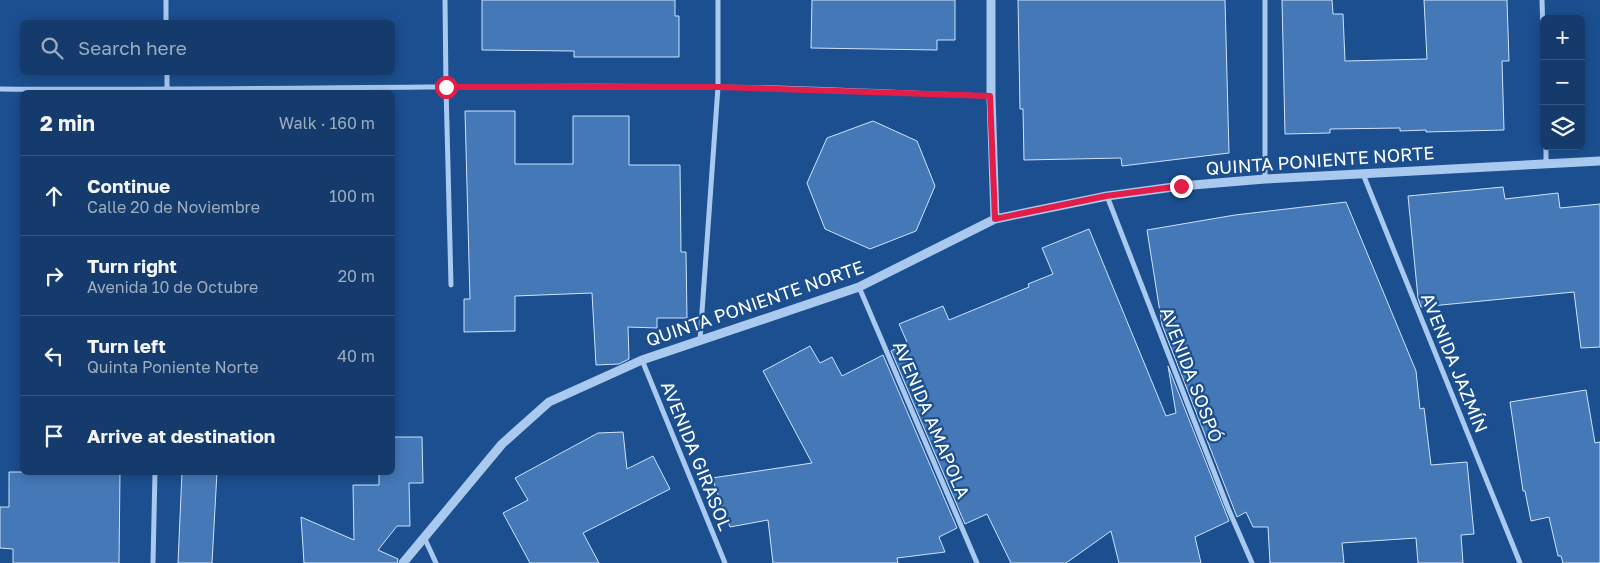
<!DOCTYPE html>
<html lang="en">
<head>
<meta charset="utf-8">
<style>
  body { margin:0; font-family:"Golos Text",sans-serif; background:#1d4271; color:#f1f3f6 }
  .controls { position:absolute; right:15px; top:15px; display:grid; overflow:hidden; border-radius:8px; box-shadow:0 2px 12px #0003 }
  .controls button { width:45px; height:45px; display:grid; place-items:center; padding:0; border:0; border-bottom:1px solid #33557e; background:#143b6b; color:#f1f3f6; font:25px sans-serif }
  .stop { position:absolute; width:15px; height:15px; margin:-11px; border:4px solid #e11d48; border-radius:50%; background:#fff }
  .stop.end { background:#e11d48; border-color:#fff; box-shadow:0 1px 5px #0008 }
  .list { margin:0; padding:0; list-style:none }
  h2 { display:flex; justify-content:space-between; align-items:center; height:65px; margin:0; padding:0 20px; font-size:21px }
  h2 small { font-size:16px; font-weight:400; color:#9dadc1 }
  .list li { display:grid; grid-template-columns:32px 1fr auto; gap:15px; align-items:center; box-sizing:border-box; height:80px; padding:0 20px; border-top:1px solid #33557e }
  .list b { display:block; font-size:19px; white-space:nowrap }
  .list p { margin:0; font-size:16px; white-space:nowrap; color:#9dadc1 }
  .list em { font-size:16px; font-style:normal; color:#9dadc1 }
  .icon { flex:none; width:28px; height:28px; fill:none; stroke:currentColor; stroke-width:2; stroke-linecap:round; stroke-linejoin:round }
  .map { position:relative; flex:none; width:1600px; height:563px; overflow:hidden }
  .search { position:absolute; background:#143b6b; box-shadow:0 2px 12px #0003; left:20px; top:20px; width:375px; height:55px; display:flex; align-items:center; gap:12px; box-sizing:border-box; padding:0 18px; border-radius:8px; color:#9dadc1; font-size:19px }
  .panel { position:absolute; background:#143b6b; box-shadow:0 2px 12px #0003; left:20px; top:90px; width:375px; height:385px; border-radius:8px }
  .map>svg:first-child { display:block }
  .building { fill:#4478b7; stroke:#cfe3fa }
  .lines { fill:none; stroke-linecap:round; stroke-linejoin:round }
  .minor { stroke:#a9c9ee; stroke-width:5 }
  .tertiary { stroke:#a9c9ee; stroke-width:9 }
  .route { stroke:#e11d48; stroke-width:6 }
  .labels { text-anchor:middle; stroke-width:4.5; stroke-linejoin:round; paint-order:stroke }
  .street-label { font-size:18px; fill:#fff; stroke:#1b4f8f }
</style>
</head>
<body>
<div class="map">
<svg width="1600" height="563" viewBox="0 0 1600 563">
  <rect width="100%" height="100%" fill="#1b4f8f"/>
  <!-- building -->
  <path class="building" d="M482,0H675V16H679V57H574V51L482,50Z
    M812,0H955V40H937V50L811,48Z
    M1018,0H1225L1229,153L1122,166L1121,158L1024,160L1023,109H1020Z
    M1282,0H1332L1333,14H1343L1345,61L1427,59L1424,0H1507L1509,61H1502L1504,130L1426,132V130L1400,131V128L1330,129V133L1285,134Z
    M465,111H515V164H573V116H629V165H680L681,252H686L687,318H657V328L628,327L629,359L619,364L596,365L592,293L515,296V331L464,332V299H470Z
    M873,121L917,141L935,186L916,231L870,249L825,229L807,183L827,138Z
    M1503,187L1505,199L1558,193L1560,208L1600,204V347L1581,348L1574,292L1421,307L1418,298L1408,196Z
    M1346,202L1416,371L1420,409L1424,408L1431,465L1467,462L1474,534L1461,535L1463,563H1418L1416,538L1342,543L1344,563H1270L1268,527H1253L1246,512L1237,517L1162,325L1147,230L1235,215Z
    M1089,229L1166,416L1176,413L1168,366L1229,521L1195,537L1201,563H1119L1111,531L1066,563H1011L987,514L965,524L891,351L907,342L899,324L943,306L949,320L1029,287L1028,284L1053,274L1042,248Z
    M810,346L820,363L832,357L842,376L883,355L957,528L939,537L945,552L897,558L898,563H773L768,520L730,527L712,478L812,463L763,371Z
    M1586,390L1595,443L1600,442V563H1563L1561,556H1558L1549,517L1531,521L1525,491H1523L1510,402Z
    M623,432L627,469L653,456L670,489L583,533L599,563H530L503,513L528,500L515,478L598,433Z
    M392,437H422L423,483H409L410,526H397L378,550L398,559L397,563H304L301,517L354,540L353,485H379V472H392Z
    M9,472H120L119,563H13V549L0,548V507H9Z
    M182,472H217L212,563H178Z"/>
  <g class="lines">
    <!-- minor -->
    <path class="minor" d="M166,0V22
      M445,0L446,87L451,285
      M1265,0V179
      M1542,0L1544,65
      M167,72V92
      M0,89C239,91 478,84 717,87C808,88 899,93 991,96
      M1546,146V163
      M1363,174L1520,563
      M1107,196L1228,508L1252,563
      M859,287L977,563
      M700,340L718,87V0
      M642,360L725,563
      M424,537L436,563
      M153,563L155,472"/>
    <!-- tertiary -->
    <path class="tertiary" d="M991,0V96L995,219
      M403,563L502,444L549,402L642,360L859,287L995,219L1107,196L1181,186L1265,179L1600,161"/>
  </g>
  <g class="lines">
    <!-- route -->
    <path class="route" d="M446,87H718L990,96L995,219L1106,196L1181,186"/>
  </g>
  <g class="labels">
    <!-- street labels -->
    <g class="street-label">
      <text transform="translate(1320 161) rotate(-4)" y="6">QUINTA PONIENTE NORTE</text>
      <text transform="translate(755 304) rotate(-19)" y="6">QUINTA PONIENTE NORTE</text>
      <text transform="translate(1454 363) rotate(68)" y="6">AVENIDA JAZMÍN</text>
      <text transform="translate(1191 375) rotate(69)" y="6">AVENIDA SOSPÓ</text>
      <text transform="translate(931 420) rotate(67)" y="6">AVENIDA AMAPOLA</text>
      <text transform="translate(696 456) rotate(68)" y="6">AVENIDA GIRASOL</text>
    </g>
  </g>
</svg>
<div class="controls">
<button>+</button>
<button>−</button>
<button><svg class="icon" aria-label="layers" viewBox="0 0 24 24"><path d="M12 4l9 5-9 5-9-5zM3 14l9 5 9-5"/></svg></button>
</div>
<div class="stop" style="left:446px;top:87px"></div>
<div class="stop end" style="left:1181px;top:186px"></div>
<div class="search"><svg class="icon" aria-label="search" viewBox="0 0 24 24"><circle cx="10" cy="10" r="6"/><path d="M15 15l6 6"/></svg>Search here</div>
<section class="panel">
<h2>2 min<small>Walk · 160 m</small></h2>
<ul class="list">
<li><svg class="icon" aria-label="ahead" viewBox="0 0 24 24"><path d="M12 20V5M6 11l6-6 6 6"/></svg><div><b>Continue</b><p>Calle 20 de Noviembre</p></div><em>100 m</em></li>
<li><svg class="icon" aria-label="right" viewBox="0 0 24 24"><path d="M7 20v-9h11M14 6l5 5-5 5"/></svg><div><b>Turn right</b><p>Avenida 10 de Octubre</p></div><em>20 m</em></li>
<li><svg class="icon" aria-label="left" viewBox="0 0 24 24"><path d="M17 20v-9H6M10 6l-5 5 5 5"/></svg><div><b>Turn left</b><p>Quinta Poniente Norte</p></div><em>40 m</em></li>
<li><svg class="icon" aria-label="arrive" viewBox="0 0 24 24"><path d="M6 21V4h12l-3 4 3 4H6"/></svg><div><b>Arrive at destination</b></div></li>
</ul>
</section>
</div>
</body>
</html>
